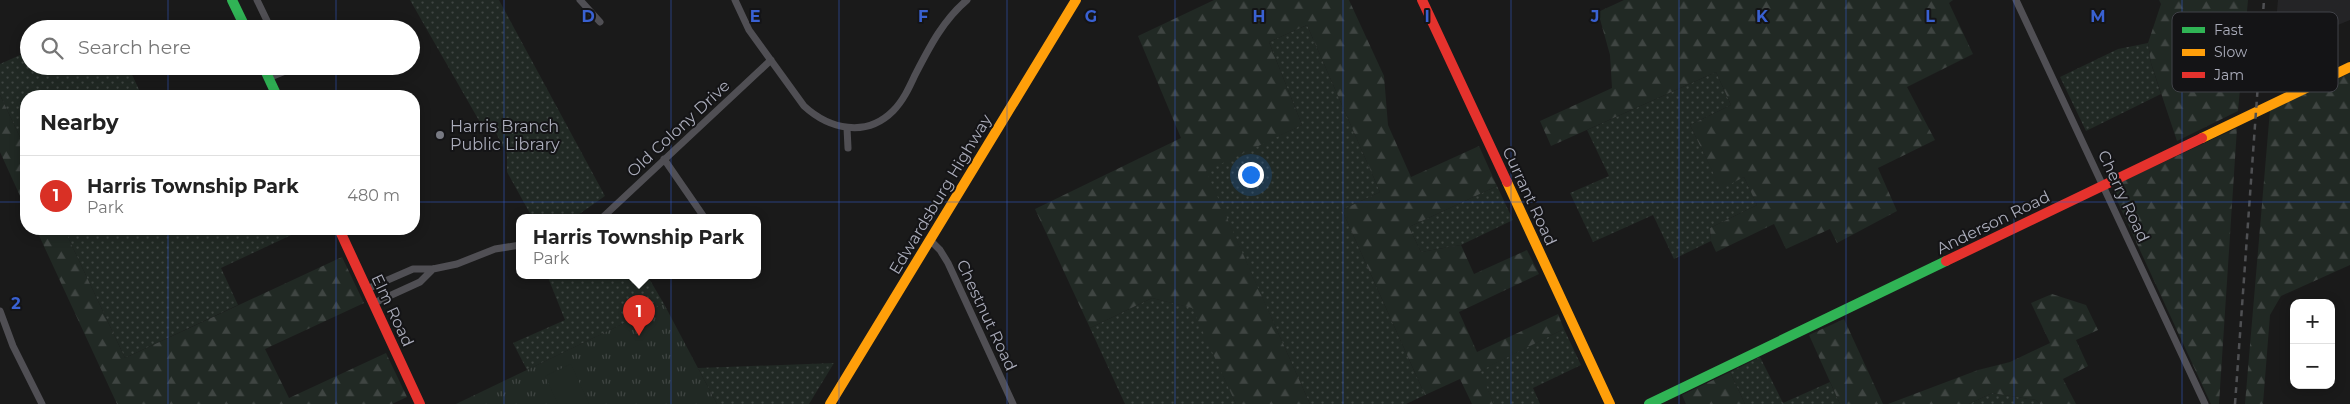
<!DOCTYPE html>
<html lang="en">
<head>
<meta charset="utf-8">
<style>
  body { margin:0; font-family:Montserrat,sans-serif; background:#f6f6f6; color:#222 }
  .controls { position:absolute; right:15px; bottom:15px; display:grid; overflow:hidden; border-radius:10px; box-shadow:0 2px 12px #0003 }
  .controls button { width:45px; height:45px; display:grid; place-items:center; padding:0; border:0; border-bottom:1px solid #e0e0e0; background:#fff; color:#222; font:25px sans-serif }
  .you { position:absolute; left:1250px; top:174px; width:18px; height:18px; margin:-12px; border:4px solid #fff; border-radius:50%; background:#1a73e8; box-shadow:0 0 0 8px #1a73e833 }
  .badge { display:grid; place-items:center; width:32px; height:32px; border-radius:50%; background:#d93025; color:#fff; font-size:16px; font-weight:700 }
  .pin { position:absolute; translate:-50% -41px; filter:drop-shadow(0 1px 2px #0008) }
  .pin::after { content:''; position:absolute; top:26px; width:18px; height:15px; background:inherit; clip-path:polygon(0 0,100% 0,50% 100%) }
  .popup { position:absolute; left:516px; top:214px; width:245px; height:65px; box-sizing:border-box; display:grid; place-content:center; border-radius:10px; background:#fff; filter:drop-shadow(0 1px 4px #0005); font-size:16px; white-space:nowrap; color:#767676 }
  .popup b { font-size:19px; color:#222 }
  .popup::after { content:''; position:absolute; left:50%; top:100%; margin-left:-10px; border:10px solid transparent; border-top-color:#fff }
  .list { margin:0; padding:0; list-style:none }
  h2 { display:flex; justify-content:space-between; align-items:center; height:65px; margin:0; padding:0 20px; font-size:21px }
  h2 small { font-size:16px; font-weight:400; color:#767676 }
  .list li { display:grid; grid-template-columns:32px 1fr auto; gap:15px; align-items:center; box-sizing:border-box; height:80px; padding:0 20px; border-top:1px solid #e0e0e0 }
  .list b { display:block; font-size:19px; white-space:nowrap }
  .list p { margin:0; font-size:16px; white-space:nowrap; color:#767676 }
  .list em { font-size:16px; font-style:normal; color:#767676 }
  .icon { flex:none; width:28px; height:28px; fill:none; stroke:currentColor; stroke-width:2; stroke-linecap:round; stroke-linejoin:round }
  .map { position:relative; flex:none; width:2350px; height:404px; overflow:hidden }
  .search { position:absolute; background:#fff; box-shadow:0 2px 12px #0003; left:20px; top:20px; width:400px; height:55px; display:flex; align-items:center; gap:12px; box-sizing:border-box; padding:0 18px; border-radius:28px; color:#767676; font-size:19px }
  .panel { position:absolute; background:#fff; box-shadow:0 2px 12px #0003; left:20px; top:90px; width:400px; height:145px; border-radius:20px }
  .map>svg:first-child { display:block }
  .built { fill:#242426 }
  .grass { fill:url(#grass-dots) }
  .forest { fill:url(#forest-firs) }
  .park { fill:url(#park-tufts) }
  .pitch { fill:#212924 }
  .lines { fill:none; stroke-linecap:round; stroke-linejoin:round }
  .street { stroke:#504f54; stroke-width:7 }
  .fast { stroke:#30b455; stroke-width:10 }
  .slow { stroke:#ff9f0a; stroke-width:10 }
  .jam { stroke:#e5322d; stroke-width:10 }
  .rail { stroke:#4f5053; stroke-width:2.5; stroke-dasharray:6 5; stroke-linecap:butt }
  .grid { fill:none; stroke:#3961d2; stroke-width:1; stroke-opacity:0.55 }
  .poi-dot { fill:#787a83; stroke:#141416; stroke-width:2 }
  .labels { text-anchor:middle; stroke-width:4; stroke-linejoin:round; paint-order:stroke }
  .poi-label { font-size:16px; fill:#abadbb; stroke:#141416; text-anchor:start }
  .street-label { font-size:16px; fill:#abadbb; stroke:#141416 }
  .key { fill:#141416; stroke:#414248; stroke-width:1 }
  .key-label { font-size:14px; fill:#abadbb }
  .grid-label { font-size:16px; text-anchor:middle; font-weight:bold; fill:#3961d2; stroke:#141416; stroke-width:4; stroke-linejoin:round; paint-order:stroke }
</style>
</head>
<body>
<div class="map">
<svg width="2350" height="404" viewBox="0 0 2350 404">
  <defs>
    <pattern id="grass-dots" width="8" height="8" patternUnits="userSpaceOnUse" patternTransform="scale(1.25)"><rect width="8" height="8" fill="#212924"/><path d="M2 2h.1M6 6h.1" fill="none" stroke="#3f4542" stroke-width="1.8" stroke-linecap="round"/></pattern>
    <pattern id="forest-firs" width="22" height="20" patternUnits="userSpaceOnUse" patternTransform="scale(1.25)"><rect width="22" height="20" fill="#212924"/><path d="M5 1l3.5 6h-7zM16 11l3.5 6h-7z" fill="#3f4542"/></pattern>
    <pattern id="park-tufts" width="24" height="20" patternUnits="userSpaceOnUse" patternTransform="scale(1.25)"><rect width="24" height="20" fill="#212924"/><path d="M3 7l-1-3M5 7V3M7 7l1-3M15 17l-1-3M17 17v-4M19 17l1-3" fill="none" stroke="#3f4542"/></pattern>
  </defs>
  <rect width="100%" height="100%" fill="#1a1a1a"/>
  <!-- built -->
  <path class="built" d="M2278,0H2350V20L2273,52Z"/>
  <!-- grass -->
  <path class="grass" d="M410,0H499L605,196L575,217H532L507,172V154L495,131L481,124Z
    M1307,25L1380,192L1342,210L1425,395L1406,404H1310L1205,170L1302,125L1269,42Z
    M2148,43L2151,63L2161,94L2086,131L2060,77L2118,49Z
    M29,51V66H128L142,96H26V150L0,95V64Z
    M1716,72L1731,105L1690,125L1721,188L1744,177L1757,205L1710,228L1711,241L1674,259L1653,215L1593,242L1570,193L1609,176L1587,130Z
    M1497,186L1513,220L1461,245L1421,252L1409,227Z
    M64,229H304L221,268L238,305L125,358Z
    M547,275H647L664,304L527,370L513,343L565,320Z
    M1152,298L1193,308L1236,404H1125L1090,328Z
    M1564,329L1581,365L1533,388L1540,404H1494L1479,371Z
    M1760,357L1783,403L1830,382L1840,404H1745L1730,372Z
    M834,363L809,404H717L698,368Z
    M1992,393L2036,400L2040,404H1969Z"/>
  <!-- forest -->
  <path class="forest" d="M1214,0H1349L1384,76L1388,125L1411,177L1479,146L1497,186L1409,227L1421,252L1461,245L1474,274L1527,250L1539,274L1459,312L1477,352L1558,314L1564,329L1480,371L1494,404H1472L1460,379L1425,395L1342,210L1380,192L1307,25L1269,42L1302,125L1206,171L1310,404H1236L1192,308L1152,298L1090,328L1035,209L1181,138L1138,36Z
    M1624,0H1953L1949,3L1973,54L1907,87L1935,140L1878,168L1897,211L1837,243L1830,229L1786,249L1774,224L1716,252L1711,241L1710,228L1757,205L1744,177L1721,189L1690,125L1731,105L1716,72L1551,146L1540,121L1612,88L1610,55L1598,12Z
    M2159,0H2248L2238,111L2177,141L2151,63L2148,43L2161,4Z
    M2350,73V265L2281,296L2270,315L2263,404H2245L2270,110Z
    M0,95L26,150V209L0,152Z
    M2237,128L2219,404H2211L2114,194V189L2121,182Z
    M36,229H64L125,358L342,257L364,303L265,349L289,398L386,353L407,397L392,404H117Z
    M2052,294L2086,305L2098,330L2076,340L2088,366L2063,379L2076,404H2040L2036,400L1992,393L1969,404H1888L1978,370L2010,362L2050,343L2031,303Z
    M1844,319L1883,404H1840L1809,335Z
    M1730,372L1745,404H1686L1682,395Z"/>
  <!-- park -->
  <path class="park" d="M664,304L717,404H456Z"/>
  <!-- pitch -->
  <path class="pitch" d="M571,364L589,404H558L545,376Z"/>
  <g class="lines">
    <!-- street -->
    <path class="street" d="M257,0L271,29
      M580,0L600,22
      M735,0L749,30L804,106C829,129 866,138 893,111C903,101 909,88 915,75C929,48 943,20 967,0
      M2016,0L2205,404
      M268,78L283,72L288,66
      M847,128L848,148
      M664,159L704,217
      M603,217L771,60
      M930,240L940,250L948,263L1013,404
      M367,289L413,269H433L457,264L495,249L520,245
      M374,303L420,282L433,269
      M0,311L13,346L42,404"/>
    <!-- fast -->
    <path class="fast" d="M232,0L246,29
      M263,66L277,96
      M1649,404L1946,261"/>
    <!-- slow -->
    <path class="slow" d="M2202,138L2350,67
      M1507,182L1610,404
      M830,404L1076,0"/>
    <!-- jam -->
    <path class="jam" d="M1422,0L1507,182
      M339,229L420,404
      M1946,261L2202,138"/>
    <!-- rail -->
    <path class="rail" d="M2235,404L2264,0"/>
  </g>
  <!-- grid -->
  <path class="grid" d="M168,0V29M336,0V29M504,0V404M671,0V404M839,0V404M1007,0V404M1175,0V404M1343,0V404M1511,0V404M1679,0V404M1846,0V404M2014,0V404M2182,0V404M168,66V96M336,66V96M0,202H26M414,202H2350M168,229V404M336,229V404"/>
  <!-- markers -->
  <circle class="poi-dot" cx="440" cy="135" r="5"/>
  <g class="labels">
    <!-- poi labels -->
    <g class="poi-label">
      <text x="450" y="132">Harris Branch<tspan x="450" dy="18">Public Library</tspan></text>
    </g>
    <!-- street labels -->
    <g class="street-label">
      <text transform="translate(678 128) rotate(-43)" y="6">Old Colony Drive</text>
      <text transform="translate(940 194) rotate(-59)" y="6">Edwardsburg Highway</text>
      <text transform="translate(1530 196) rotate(65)" y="6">Currant Road</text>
      <text transform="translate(2124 196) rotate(65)" y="6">Cherry Road</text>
      <text transform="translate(1993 222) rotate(-26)" y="6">Anderson Road</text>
      <text transform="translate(393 310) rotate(65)" y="6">Elm Road</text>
      <text transform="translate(987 315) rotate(65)" y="6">Chestnut Road</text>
    </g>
  </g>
  <!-- legend -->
  <rect x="2172" y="12" width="166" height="80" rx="8" class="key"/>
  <rect x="2182" y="27" width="23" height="6" fill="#30b455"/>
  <rect x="2182" y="49" width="23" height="7" fill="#ff9f0a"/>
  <rect x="2182" y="72" width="23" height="6" fill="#e5322d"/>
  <g class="key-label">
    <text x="2214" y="35">Fast</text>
    <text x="2214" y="57">Slow</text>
    <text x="2214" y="80">Jam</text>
  </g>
  <g class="grid-label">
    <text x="588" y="22">D</text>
    <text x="755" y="22">E</text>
    <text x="923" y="22">F</text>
    <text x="1091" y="22">G</text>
    <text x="1259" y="22">H</text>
    <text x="1427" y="22">I</text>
    <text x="1595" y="22">J</text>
    <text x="1762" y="22">K</text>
    <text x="1930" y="22">L</text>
    <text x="2098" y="22">M</text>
    <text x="16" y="309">2</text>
  </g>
</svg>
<div class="controls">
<button>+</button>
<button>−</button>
</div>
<div class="you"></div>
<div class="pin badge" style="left:639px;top:336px">1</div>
<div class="popup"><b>Harris Township Park</b>Park</div>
<div class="search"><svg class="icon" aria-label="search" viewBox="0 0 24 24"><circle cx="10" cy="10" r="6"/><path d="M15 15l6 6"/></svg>Search here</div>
<section class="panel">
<h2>Nearby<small></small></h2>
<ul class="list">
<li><span class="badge">1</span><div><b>Harris Township Park</b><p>Park</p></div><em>480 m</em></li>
</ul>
</section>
</div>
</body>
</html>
